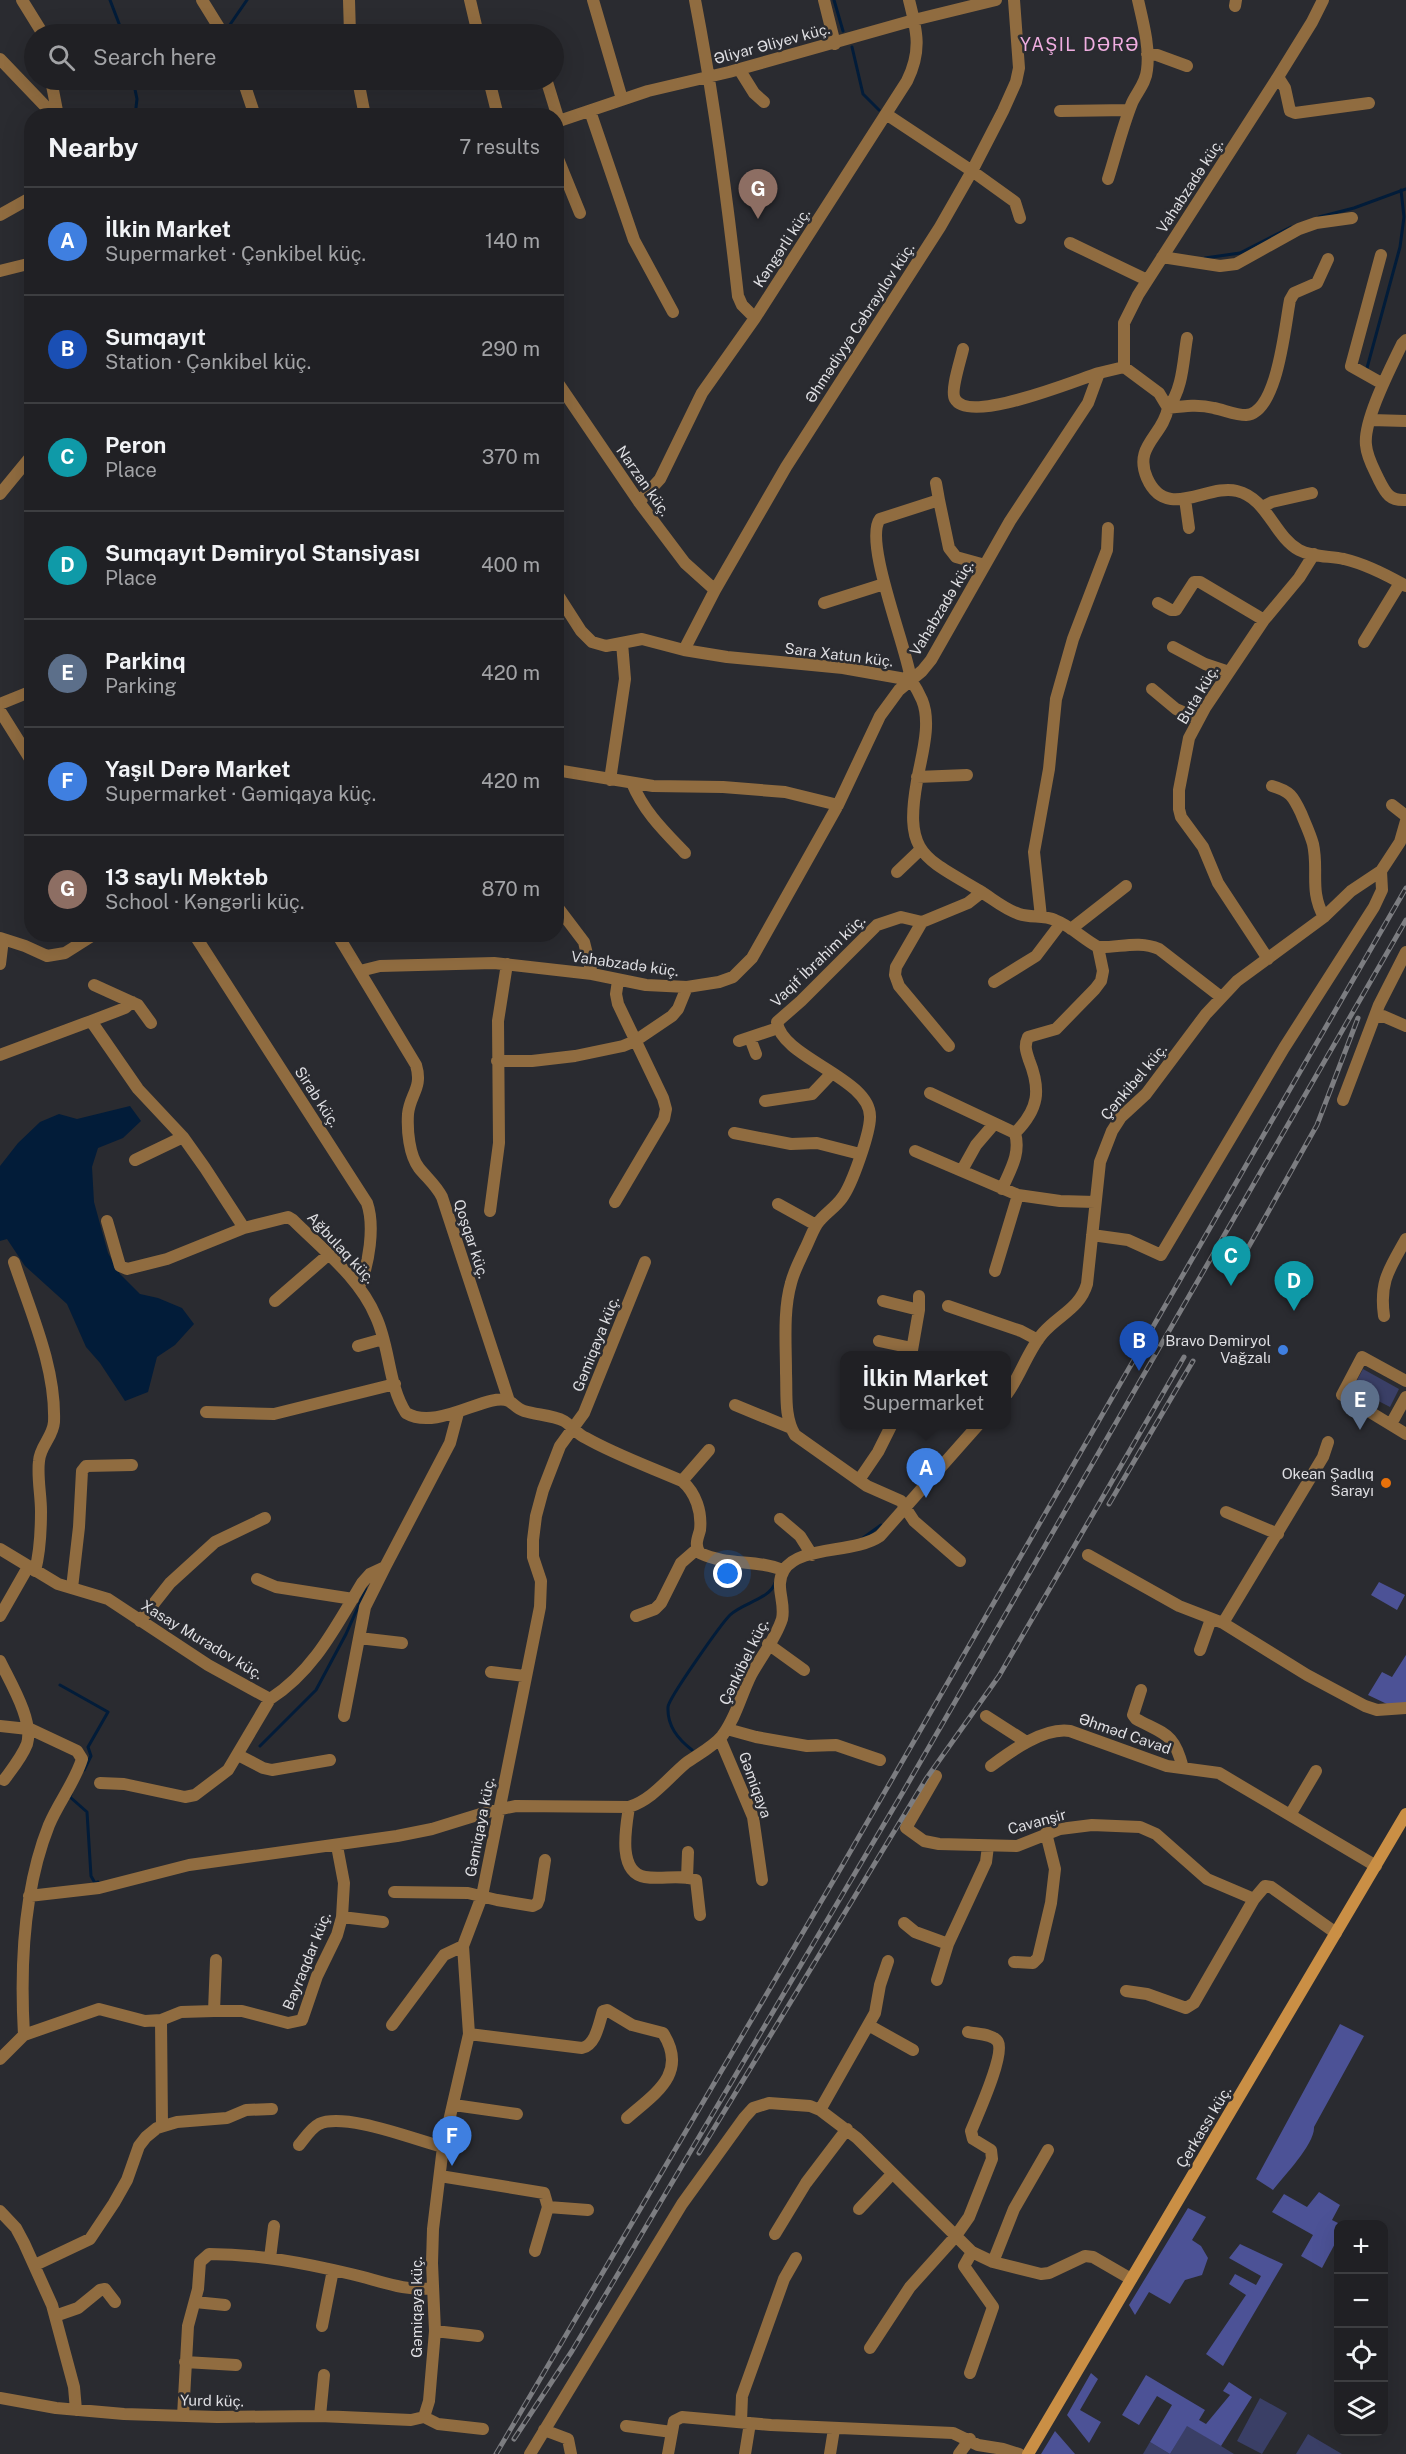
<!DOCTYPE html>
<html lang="en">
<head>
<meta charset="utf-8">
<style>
  body { margin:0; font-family:"Public Sans",sans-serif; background:#28282c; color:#f1f3f6 }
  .controls { position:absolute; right:18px; bottom:18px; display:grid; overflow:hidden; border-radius:12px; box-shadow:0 6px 24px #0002 }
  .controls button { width:54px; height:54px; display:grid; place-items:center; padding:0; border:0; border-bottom:2px solid #3d3e41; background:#202024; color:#f1f3f6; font:30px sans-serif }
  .you { position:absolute; left:728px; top:1574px; width:21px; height:21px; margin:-15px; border:4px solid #fff; border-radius:50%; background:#1a73e8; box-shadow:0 0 0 9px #1a73e833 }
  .badge { display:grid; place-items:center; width:39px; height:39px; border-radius:50%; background:#2563eb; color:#fff; font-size:20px; font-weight:700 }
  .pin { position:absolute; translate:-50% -50px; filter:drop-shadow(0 2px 3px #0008) }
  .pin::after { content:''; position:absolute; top:32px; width:21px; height:18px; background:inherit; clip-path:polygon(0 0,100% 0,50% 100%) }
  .popup { position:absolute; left:840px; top:1351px; width:171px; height:78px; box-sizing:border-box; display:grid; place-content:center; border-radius:12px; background:#202024; filter:drop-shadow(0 2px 4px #0005); font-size:20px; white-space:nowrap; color:#a2a3a6 }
  .popup b { font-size:22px; color:#f1f3f6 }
  .popup::after { content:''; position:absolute; left:50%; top:100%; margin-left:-12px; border:12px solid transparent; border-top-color:#202024 }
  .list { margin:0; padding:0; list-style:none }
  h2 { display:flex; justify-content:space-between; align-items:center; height:78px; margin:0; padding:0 24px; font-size:26px }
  h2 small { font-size:20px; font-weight:400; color:#a2a3a6 }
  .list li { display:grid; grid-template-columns:39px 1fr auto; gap:18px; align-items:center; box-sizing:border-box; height:108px; padding:0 24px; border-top:2px solid #3d3e41 }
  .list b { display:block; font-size:22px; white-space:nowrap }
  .list p { margin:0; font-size:20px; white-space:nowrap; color:#a2a3a6 }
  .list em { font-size:20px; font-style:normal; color:#a2a3a6 }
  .icon { flex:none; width:33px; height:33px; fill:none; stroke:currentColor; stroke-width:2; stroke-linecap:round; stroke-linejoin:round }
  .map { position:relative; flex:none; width:1406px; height:2454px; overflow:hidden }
  .search { position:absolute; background:#202024; box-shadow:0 6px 24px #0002; left:24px; top:24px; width:540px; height:66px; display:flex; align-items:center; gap:15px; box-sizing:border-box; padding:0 21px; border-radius:33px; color:#a2a3a6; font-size:22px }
  .panel { position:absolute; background:#202024; box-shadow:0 6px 24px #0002; left:24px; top:108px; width:540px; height:834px; border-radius:24px }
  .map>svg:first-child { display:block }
  .green { fill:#3a3f66 }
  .forest { fill:#4c5296 }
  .water { fill:#021c39 }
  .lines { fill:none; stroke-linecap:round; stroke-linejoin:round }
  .stream { stroke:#021c39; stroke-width:3 }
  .street { stroke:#906c40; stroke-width:12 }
  .secondary { stroke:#ca8f45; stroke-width:12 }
  .rail-casing { stroke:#7c7d81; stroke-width:5 }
  .rail { stroke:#2a2b30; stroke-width:3; stroke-dasharray:9; stroke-linecap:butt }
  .shop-dot { fill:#3f7fe0; stroke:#2a2b30; stroke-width:2 }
  .food-dot { fill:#e8710a; stroke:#2a2b30; stroke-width:2 }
  .labels { text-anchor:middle; stroke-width:5; stroke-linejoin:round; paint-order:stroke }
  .street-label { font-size:15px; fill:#dedee2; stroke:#2a2b30 }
  .poi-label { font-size:15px; fill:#dedee2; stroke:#2a2b30; text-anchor:end }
  .quarter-label { font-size:18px; letter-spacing:1.5px; fill:#f0aee1; stroke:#2a2b30 }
</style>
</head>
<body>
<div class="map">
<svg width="1406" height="2454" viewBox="0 0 1406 2454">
  <rect width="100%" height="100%" fill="#2a2b30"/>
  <!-- green -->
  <path class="green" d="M1363,1369L1399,1389L1390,1407L1353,1388Z
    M1260,2398L1287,2413L1262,2454L1237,2441Z
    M1187,2425L1234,2454H1143L1150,2442L1170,2454Z
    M1308,2434L1342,2454H1296Z"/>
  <!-- forest -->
  <path class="forest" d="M1379,1582L1405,1595L1397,1610L1371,1595Z
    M1406,1655V1704H1387L1368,1695L1382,1672L1392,1677Z
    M1340,2024L1364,2036L1314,2127C1315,2144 1284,2176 1273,2190L1256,2179Z
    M1319,2192L1340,2205L1332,2220L1340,2224L1338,2238L1322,2268L1301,2256L1313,2235L1272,2212L1284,2194L1307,2207Z
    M1188,2208L1206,2217L1192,2240L1201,2246L1208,2258L1202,2275L1185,2280L1170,2304L1149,2292L1135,2315L1129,2305Z
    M1240,2244L1283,2264L1223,2366L1206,2354L1246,2295L1229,2284L1235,2274L1256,2285L1261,2276L1229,2258Z
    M1091,2373L1098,2379L1080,2410L1101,2422L1089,2443L1067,2415Z
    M1146,2375L1205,2410L1199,2420L1206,2424L1230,2395L1223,2391L1229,2382L1252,2397L1221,2446L1187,2426L1170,2454L1150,2442L1172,2405L1157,2396L1139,2425L1122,2415Z
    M1055,2431L1075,2454H1041Z"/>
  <!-- water -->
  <path class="water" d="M130,1106L141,1121L123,1138L98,1148L92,1167L94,1202L108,1253L120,1274L140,1294L158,1298L182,1308L194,1324L175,1345L157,1357L148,1392L125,1401L100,1363L86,1347L67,1304L25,1266L7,1239L0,1241V1166L18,1143L40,1122L59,1114L77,1119Z"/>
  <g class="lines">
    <!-- stream -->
    <path class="stream" d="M110,0L123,34
      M834,0L843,31
      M229,26L247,0
      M852,47L863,94L879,110
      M133,80L137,99L135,116
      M1319,217L1354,208L1406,189
      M1205,258L1240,253L1291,227
      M1367,368L1400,247L1404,217L1401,190
      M863,1538L881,1525
      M60,1685L108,1712L88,1747L91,1756L84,1770
      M260,1746L316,1690L346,1634L366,1589
      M692,1750C678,1739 667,1726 668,1707C668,1699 721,1624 730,1615C742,1603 770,1599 775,1583
      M71,1794L70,1797L87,1812L91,1876L95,1883L98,1882"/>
    <!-- street -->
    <path class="street" d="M22,0L43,34
      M202,0L223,34
      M349,0L350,34
      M470,0L478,34
      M593,0L622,99
      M695,0C714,98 727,197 738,296L742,305L755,318
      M824,0L835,44
      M1235,6L1236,0
      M1147,54L1157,55L1187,66
      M0,59L46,107L56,112
      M739,69L754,93L764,102
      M1278,77L1285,88L1290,111L1295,113L1369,103
      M51,80L58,116
      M243,80L255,116
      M358,80L365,116
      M489,80L498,116
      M547,82L559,121
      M590,111L634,240L673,312
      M1060,111L1129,110
      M886,114L972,171L1015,202L1020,218
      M556,122L648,91L729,72L914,20L996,0
      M556,154L580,213
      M1108,179C1116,154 1122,128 1132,103C1137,92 1146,83 1147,70C1150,47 1143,22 1138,0
      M0,215L32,197
      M1070,243L1147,280
      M1381,255L1351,366L1383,384
      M1162,257L1220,266L1236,264L1299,229L1316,223L1352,218
      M0,271L32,263
      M1406,340L1402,344C1391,367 1363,421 1366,445C1367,458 1374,469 1379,480C1386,494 1390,501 1406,500
      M963,349C961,359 950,391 955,399C969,425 1076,380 1099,373
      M1124,367L1159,393L1168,408C1163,436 1133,446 1147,478C1166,522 1208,483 1237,491C1267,498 1274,536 1299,550C1312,557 1329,556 1344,559C1365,564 1387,575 1406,586
      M556,380L639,502L685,563L715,590
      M1168,408C1184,406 1199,404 1214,408C1224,410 1236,415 1246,415C1278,413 1285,324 1290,300L1294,293L1317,283L1328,259
      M1168,408C1183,389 1183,361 1187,338
      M1371,420L1406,421
      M936,483L939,500
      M0,494L32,455
      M1185,499L1189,528
      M639,502L660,479L702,393L755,318L907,81C922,51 917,31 909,0
      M1262,507L1272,502L1312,493
      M556,592L581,631L592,642L606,646L642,639L684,650L727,657L843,668L911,680C915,686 919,693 922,700C932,724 921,757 917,781C904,854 923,857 980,891C993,899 1004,909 1019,914C1031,918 1044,915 1055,920C1071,926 1083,939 1098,947C1119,948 1138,940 1159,949L1221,997
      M824,603L884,584
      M1158,603L1171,610H1176L1194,582H1200L1264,620
      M1364,642L1400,583
      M1173,647L1205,664L1229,672
      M684,650L715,590L786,467L940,227L972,171L1003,111L1016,82L1019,68L1014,0
      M911,680C907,648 863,541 880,519L939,500L949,548L956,557L985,565
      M1152,689L1176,709L1199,719
      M0,704L32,691
      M0,711L32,762
      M556,770L653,786L723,787L785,792L838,805
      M917,777L967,775
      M610,780L625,679L622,643
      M632,783C644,812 664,831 685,853
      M1272,786C1290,791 1293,796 1301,813C1305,823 1310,833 1313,844C1319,871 1309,890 1324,917
      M1392,805L1406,816
      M31,853H32
      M897,872L920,850
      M556,905L584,942L592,974
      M1041,917L1034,852L1049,769L1056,699L1073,639L1107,550L1108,528
      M922,922L896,967L895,975L899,986L949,1046
      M1071,929L1126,886
      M194,934L367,1203C375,1226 369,1265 359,1287
      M337,934L416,1065C423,1088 410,1094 408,1114C407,1130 409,1155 419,1168C427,1178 436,1185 442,1197L509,1401
      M0,938L25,946L47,956L65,953L95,934
      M1268,959L1218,883L1203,847L1181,817L1179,809V790L1189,738L1205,708L1264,620L1299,578L1314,554
      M0,964L3,939
      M360,971L380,966L494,963L592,974L646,985L687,987L719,982L733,977L752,958L838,805L880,716L899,690L922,671L931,660L1010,521L1088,403L1099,373L1124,367V323L1138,295L1278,77L1312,22L1323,0
      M994,982L1036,956L1061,923
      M94,985L138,1005L151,1023
      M1374,1018L1383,1016L1406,1026
      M91,1021L125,1008L132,1002
      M750,1038L756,1054
      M739,1041L778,1028
      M0,1055L91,1021L138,1089L183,1137L205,1168L244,1228L288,1217L293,1220C322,1249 360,1278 376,1317C390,1347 388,1385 406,1413C438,1432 488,1391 509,1401C514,1404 517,1409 524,1411C537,1415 552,1415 564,1421C572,1426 577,1434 586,1438C616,1455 650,1467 682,1481C696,1493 702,1512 700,1530C698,1538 694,1545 700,1553C727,1566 757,1559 783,1570
      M497,1061H532L575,1056L623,1046L635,1041L672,1016L678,1009L687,987
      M930,1093L1015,1133C1039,1109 1041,1090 1029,1060C1026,1051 1024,1046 1028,1037L1056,1029L1095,989L1101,981L1103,971L1098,947
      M1343,1100L1379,1005L1406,952
      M765,1101L812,1094L832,1073
      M734,1133L791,1144L817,1143L860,1154
      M915,1151L1018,1195L1060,1201L1095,1202
      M135,1160L183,1137
      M962,1170L976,1145L994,1124
      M1002,1189C1010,1170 1021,1154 1015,1133
      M615,1202L664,1119L666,1109L663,1098L618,1004L616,994L618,981
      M778,1204L816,1225
      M490,1211L499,1143L498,1021L507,964
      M107,1221L120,1266L127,1269L167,1259L244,1228
      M1092,1235L1128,1240L1161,1255L1284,1048L1374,907L1382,890L1381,871
      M14,1262C31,1313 56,1368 54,1422C53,1437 40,1446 39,1461C37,1477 41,1495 41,1511C41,1531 40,1552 35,1571
      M995,1271L1018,1195
      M275,1301L328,1255
      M883,1301L919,1310
      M948,1306L1021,1331L1038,1340
      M1384,1316C1379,1281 1390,1268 1406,1239
      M879,1341L912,1348
      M358,1346L383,1339
      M911,1356L919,1310V1296
      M1406,1381L1362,1357L1342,1395L1406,1434
      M1007,1394C1021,1375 1028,1350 1043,1333C1059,1315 1080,1308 1087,1284L1100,1162L1112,1131L1121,1117L1146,1094L1206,1014L1237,981L1324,917L1351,891L1381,871L1400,842L1406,821
      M735,1405L791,1428
      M206,1412L274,1414L395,1384
      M1391,1424L1406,1397
      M859,1480L878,1452L892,1424
      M682,1481L709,1450
      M1226,1512L1278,1534
      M780,1519L800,1536L812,1555
      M0,1549L58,1584L108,1599L208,1665L270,1699C314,1671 336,1626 362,1583L370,1574L385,1567L450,1443L458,1413
      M1088,1555L1179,1606L1223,1623L1323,1457L1328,1442
      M960,1561L914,1521L901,1501L867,1486L795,1435C784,1417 787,1394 786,1373C786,1344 783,1311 791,1283C794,1271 800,1260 805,1249C809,1241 812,1232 817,1224C824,1214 835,1208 842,1198C852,1185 870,1133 870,1117C871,1078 781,1058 777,1022L801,1001L877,925L901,917L922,922L968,903L982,892
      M257,1579L276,1587L353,1599
      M72,1588L79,1527L82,1471L86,1466L132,1465
      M0,1616L28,1567
      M636,1616L655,1609L661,1603L681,1563L697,1549
      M140,1621L170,1583L215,1542L265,1518
      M1223,1623L1307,1675L1365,1706L1377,1710L1406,1708
      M359,1638L402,1643
      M768,1644L804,1670
      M1200,1650L1211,1619
      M0,1661C10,1682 34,1721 27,1744C22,1757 12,1769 4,1780
      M491,1672L525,1676
      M1141,1690L1133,1715L1136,1719C1166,1735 1174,1733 1183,1768
      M344,1716L365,1607L385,1567
      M986,1716L1025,1741
      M0,1726L28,1729
      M727,1729L756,1737L807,1746L836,1745L880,1760
      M720,1739L753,1817L762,1880
      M238,1755L263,1768L272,1770L330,1760
      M991,1766C1011,1751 1044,1727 1070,1731L1167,1766L1219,1773L1376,1866
      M936,1776L906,1828L924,1841L939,1844L1017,1846L1060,1829L1092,1825L1140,1827L1156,1834L1207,1879L1254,1899
      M100,1783L124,1784L185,1797L195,1795L228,1770L270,1699
      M629,1807C626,1827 617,1872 645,1877C662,1880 680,1874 696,1880L700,1915
      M1290,1815L1316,1771
      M687,1878L688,1852
      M394,1892L468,1893L497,1900L533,1906L537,1904L539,1899L545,1860
      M29,1896L99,1888L189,1865L397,1836L432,1829L487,1812L516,1806L629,1807C653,1799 667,1779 686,1763C697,1755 713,1747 722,1736C736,1718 741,1695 751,1675C761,1657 776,1638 782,1619C786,1602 774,1586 784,1570C800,1545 854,1554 880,1536L979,1424
      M342,1917L383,1922
      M904,1923L915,1932L948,1944
      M1014,1962L1033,1963L1038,1958L1051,1903L1055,1869L1046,1833
      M937,1980L948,1944L986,1862L988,1846
      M1126,1991L1147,1994L1186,2008L1194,2003L1254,1899L1265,1886L1271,1887L1336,1933
      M214,2011L216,1960
      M161,2020L162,2125
      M392,2025L444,1955L463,1946
      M870,2026L913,2050
      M469,2034L582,2048C596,2045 599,2023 603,2011L607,2010L632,2025L663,2033C689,2074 654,2094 627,2118
      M24,2035C20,1966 23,1890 49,1825C58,1803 75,1782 82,1759L77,1751L28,1728
      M0,2059L24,2035L99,2009L145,2021L161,2020L181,2012L214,2011H242L288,2023L302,2020L317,1976L337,1935L342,1917L344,1883L337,1846
      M454,2105L517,2114
      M820,2110L875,2013L880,1985L888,1961
      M299,2145C305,2138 311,2128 319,2124C345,2112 415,2140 443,2147
      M440,2176L544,2193L548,2207L535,2251
      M548,2207L588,2210
      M859,2209L892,2174
      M0,2211L16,2228L24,2243L52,2305L74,2387L76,2410
      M775,2234L806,2183L847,2129
      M270,2258L274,2226
      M993,2262L1014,2209L1048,2150
      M35,2265L90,2239L114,2203L127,2180L139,2146L146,2137L157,2128L177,2122L227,2118L246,2110L272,2109
      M195,2302L225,2305
      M55,2316L78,2308L100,2290L105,2289L115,2302
      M322,2326L333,2270
      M435,2331L478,2336
      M870,2348L910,2287L955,2237L969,2217L992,2159L991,2150L973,2139L971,2131C977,2116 1005,2055 998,2042C994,2034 976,2034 968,2032
      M185,2362L236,2365
      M970,2373L993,2307L964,2266L972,2252
      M0,2398L56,2408L124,2414L217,2417L320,2416L411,2420L424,2417
      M183,2416L188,2326L198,2289L200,2262L209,2254C258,2254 304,2263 351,2274C378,2280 405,2292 433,2288
      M320,2416L324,2375
      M424,2417L429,2401L435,2331L432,2263L433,2229L443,2147L469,2034L463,1946L482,1896L540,1607L541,1581L533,1557V1540L536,1516L543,1490L560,1446L584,1413L645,1262
      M424,2417L438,2424L483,2429
      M741,2422L742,2396L784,2279L796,2258
      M626,2426L672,2432
      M544,2430L568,2439L571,2454
      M530,2454L682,2204L744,2118L753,2108L769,2103L810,2106L820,2110L857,2138L972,2252L993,2262L1041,2274L1049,2273L1085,2256L1093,2257L1131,2279
      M668,2454L674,2421L682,2417L771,2425L953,2433L978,2445L1003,2449L1019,2454
      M745,2454L750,2423
      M830,2454L834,2429
      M959,2454L970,2439"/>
    <!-- secondary -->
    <path class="secondary" d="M1028,2454L1406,1814"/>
    <!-- rail casing -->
    <g class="rail-casing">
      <path id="rail" d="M1244,1255L1317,1125L1358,1018
        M1109,1504L1193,1361
        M699,2153L926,1779L999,1676L1184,1357
        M514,2439L572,2351L631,2252L903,1792L1406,920
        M496,2454L842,1866L1406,888"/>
    </g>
    <!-- rail -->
    <use href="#rail" class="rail"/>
  </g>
  <!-- markers -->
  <circle class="shop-dot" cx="1283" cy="1350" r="6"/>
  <circle class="food-dot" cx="1386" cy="1483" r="6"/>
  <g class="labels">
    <!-- street labels -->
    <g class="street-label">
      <text transform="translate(772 44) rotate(-15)" y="5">Əliyar Əliyev küç.</text>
      <text transform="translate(1190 186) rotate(-57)" y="5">Vahabzadə küç.</text>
      <text transform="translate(782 248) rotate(-57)" y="5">Kəngərli küç.</text>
      <text transform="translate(860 323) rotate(-57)" y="5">Əhmədiyyə Cəbrayılov küç.</text>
      <text transform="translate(643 481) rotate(55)" y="5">Narzan küç.</text>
      <text transform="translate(942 608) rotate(-59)" y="5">Vahabzadə küç.</text>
      <text transform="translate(839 655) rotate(7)" y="5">Sara Xatun küç.</text>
      <text transform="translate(1198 695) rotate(-59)" y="5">Buta küç.</text>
      <text transform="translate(818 961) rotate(-44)" y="5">Vaqif İbrahim küç.</text>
      <text transform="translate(625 964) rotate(8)" y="5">Vahabzadə küç.</text>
      <text transform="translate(1134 1082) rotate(-50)" y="5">Çənkibel küç.</text>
      <text transform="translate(317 1097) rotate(57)" y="5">Sirab küç.</text>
      <text transform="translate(471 1239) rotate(72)" y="5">Qoşqar küç.</text>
      <text transform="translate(341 1248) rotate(47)" y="5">Ağbulaq küç.</text>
      <text transform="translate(596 1344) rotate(-68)" y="5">Gəmiqaya küç.</text>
      <text transform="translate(202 1640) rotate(31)" y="5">Xasay Muradov küç.</text>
      <text transform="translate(744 1662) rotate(-64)" y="5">Çənkibel küç.</text>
      <text transform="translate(1125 1734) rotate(19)" y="5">Əhməd Cavad</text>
      <text transform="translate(755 1785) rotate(70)" y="5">Gəmiqaya</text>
      <text transform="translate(1037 1822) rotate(-15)" y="5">Cavanşir</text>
      <text transform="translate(480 1827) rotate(-79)" y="5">Gəmiqaya küç.</text>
      <text transform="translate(307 1961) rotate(-68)" y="5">Bayraqdar küç.</text>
      <text transform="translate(1204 2127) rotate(-59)" y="5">Çerkassı küç.</text>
      <text transform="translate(417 2307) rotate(-90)" y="5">Gəmiqaya küç.</text>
      <text transform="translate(212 2401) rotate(1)" y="5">Yurd küç.</text>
    </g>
    <!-- poi labels -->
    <g class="poi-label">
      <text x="1271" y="1346">Bravo Dəmiryol<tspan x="1271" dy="17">Vağzalı</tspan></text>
      <text x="1374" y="1479">Okean Şadlıq<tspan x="1374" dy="17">Sarayı</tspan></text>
    </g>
    <!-- quarter labels -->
    <g class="quarter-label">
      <text x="1080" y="51">YAŞIL DƏRƏ</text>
    </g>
  </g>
</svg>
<div class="controls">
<button>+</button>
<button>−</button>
<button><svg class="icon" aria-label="locate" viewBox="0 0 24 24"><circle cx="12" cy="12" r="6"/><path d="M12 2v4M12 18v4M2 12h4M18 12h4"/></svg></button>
<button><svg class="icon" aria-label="layers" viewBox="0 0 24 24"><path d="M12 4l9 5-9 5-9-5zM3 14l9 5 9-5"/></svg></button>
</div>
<div class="you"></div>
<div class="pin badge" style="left:926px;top:1498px;background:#3f7fe0">A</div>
<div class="popup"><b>İlkin Market</b>Supermarket</div>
<div class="pin badge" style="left:1139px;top:1371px;background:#1a4fb4">B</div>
<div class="pin badge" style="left:1231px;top:1286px;background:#0f9aa8">C</div>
<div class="pin badge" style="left:1294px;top:1311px;background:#0f9aa8">D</div>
<div class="pin badge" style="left:1360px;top:1430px;background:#5c6f8a">E</div>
<div class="pin badge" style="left:452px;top:2166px;background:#3f7fe0">F</div>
<div class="pin badge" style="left:758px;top:219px;background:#8d6e63">G</div>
<div class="search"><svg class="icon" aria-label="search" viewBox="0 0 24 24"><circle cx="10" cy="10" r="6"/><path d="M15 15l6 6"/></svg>Search here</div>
<section class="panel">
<h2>Nearby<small>7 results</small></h2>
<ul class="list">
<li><span class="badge" style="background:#3f7fe0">A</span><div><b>İlkin Market</b><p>Supermarket · Çənkibel küç.</p></div><em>140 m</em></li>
<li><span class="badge" style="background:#1a4fb4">B</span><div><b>Sumqayıt</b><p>Station · Çənkibel küç.</p></div><em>290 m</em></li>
<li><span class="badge" style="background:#0f9aa8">C</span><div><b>Peron</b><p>Place</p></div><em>370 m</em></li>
<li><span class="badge" style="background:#0f9aa8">D</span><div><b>Sumqayıt Dəmiryol Stansiyası</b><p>Place</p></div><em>400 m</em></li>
<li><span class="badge" style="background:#5c6f8a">E</span><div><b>Parkinq</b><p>Parking</p></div><em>420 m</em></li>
<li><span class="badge" style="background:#3f7fe0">F</span><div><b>Yaşıl Dərə Market</b><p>Supermarket · Gəmiqaya küç.</p></div><em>420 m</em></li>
<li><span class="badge" style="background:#8d6e63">G</span><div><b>13 saylı Məktəb</b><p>School · Kəngərli küç.</p></div><em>870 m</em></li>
</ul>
</section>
</div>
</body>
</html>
